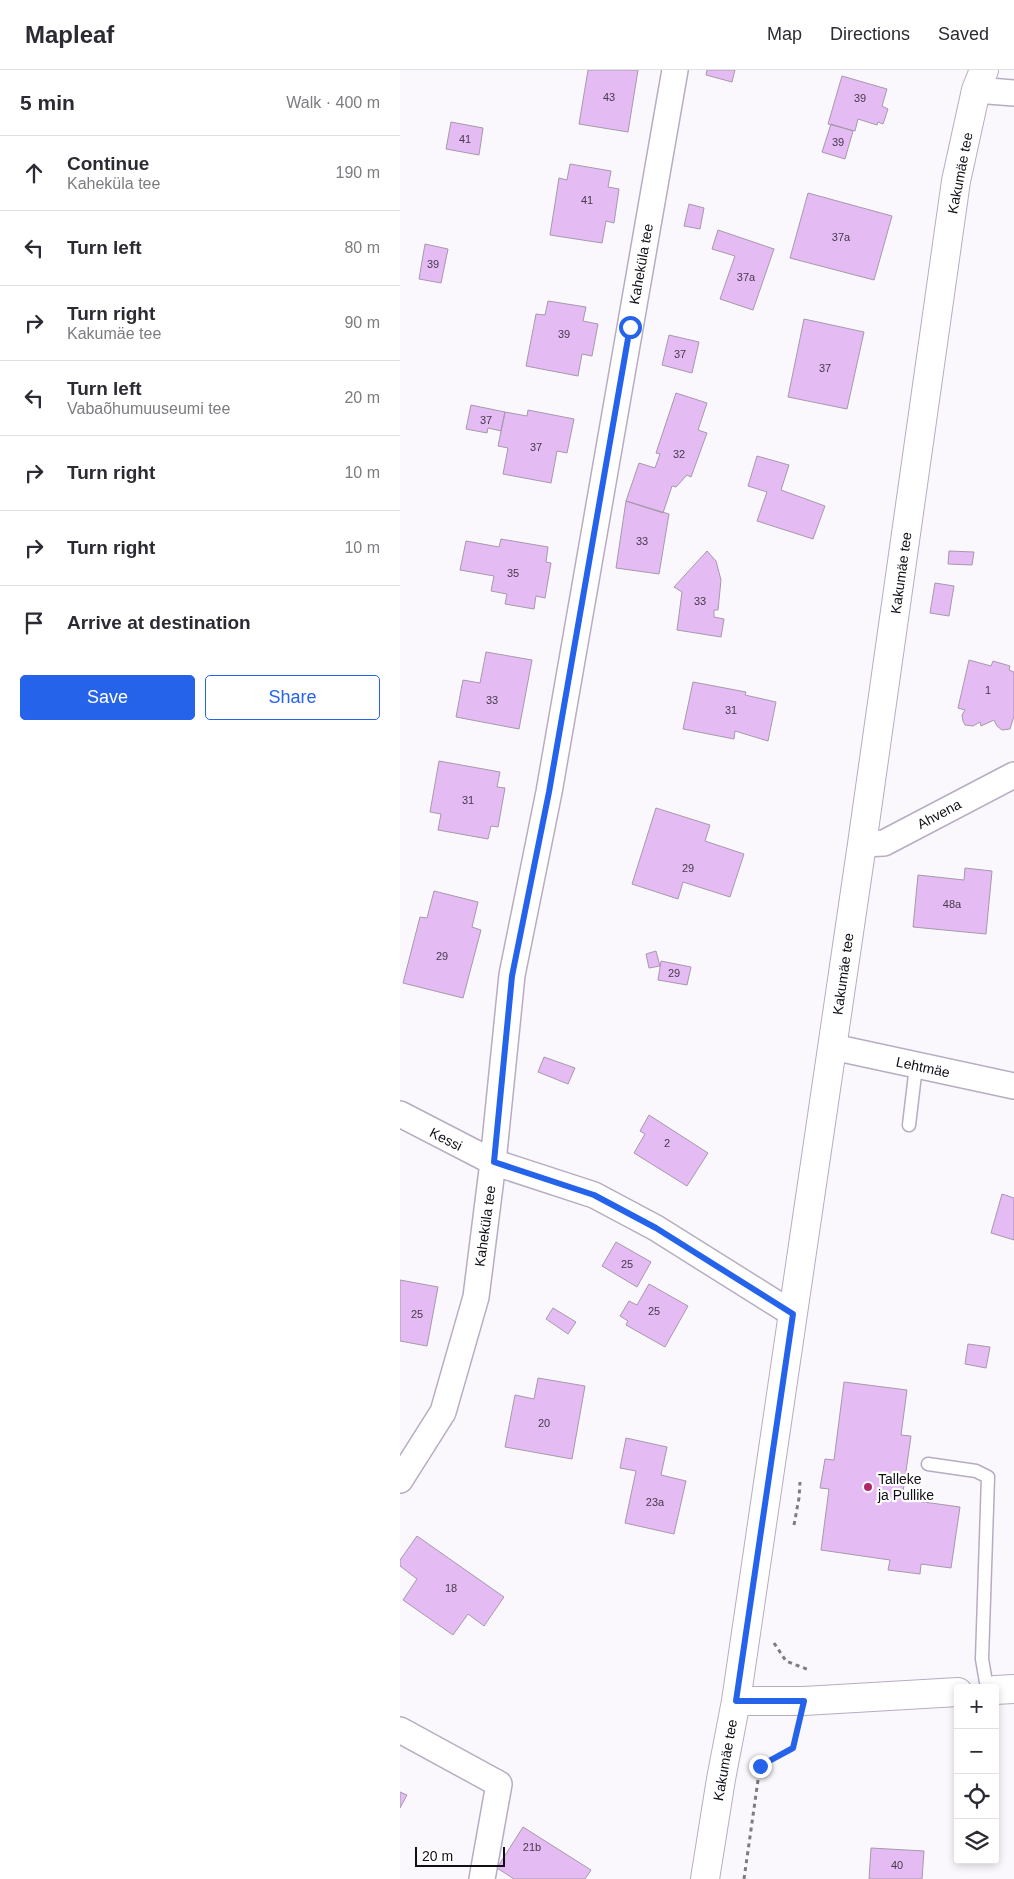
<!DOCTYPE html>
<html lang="en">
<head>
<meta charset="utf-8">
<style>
  body { margin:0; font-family:Arial,sans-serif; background:#f2f2f3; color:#2b2b33 }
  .controls { position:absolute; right:15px; bottom:15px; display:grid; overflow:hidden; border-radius:5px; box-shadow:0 2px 8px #0003 }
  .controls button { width:45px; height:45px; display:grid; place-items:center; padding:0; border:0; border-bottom:1px solid #e1e1e2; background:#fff; color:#2b2b33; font:25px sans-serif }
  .scale { position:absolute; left:15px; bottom:12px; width:90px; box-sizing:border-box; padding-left:5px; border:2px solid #120e16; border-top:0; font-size:14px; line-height:18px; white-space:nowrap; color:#120e16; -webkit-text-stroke:4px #fff; paint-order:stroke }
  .stop { position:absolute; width:15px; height:15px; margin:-11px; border:4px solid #2563eb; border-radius:50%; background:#fff }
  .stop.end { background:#2563eb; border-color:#fff; box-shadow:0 1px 5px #0008 }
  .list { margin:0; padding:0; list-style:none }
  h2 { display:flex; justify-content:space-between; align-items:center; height:65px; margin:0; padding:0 20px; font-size:21px }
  h2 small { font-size:16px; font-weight:400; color:#7c7c81 }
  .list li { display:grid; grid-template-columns:32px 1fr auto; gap:15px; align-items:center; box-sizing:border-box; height:75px; padding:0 20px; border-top:1px solid #e1e1e2 }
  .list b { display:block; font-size:19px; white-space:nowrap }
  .list p { margin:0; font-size:16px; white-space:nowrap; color:#7c7c81 }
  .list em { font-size:16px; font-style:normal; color:#7c7c81 }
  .actions { display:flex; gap:10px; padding:15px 20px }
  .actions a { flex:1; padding:11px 0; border:1px solid #2563eb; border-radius:5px; text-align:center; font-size:18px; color:#2563eb }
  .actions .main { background:#2563eb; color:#fff }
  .icon { flex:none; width:28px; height:28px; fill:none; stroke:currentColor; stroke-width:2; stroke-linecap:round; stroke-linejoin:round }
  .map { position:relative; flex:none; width:614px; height:1809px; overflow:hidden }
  header { display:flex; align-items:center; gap:30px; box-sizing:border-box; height:70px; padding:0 25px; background:#fff; border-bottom:1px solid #e1e1e2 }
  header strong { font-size:24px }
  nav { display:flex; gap:28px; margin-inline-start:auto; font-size:18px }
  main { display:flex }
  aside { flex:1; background:#fff }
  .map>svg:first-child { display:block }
  .building { fill:#e4bbf2; stroke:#a799ac }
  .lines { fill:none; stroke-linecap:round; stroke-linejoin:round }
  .service-casing { stroke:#b7acc2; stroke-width:15 }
  .minor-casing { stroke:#b7acc2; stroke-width:28 }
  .tertiary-casing { stroke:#b7acc2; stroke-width:30 }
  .path { stroke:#7e7b81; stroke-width:3; stroke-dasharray:4 4; stroke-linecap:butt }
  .service { stroke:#fff; stroke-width:12 }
  .minor { stroke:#fff; stroke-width:25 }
  .tertiary { stroke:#fff; stroke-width:28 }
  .route { stroke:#2563eb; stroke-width:6 }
  .poi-dot { fill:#ae276c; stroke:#fff; stroke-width:2 }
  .labels { text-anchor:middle; stroke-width:4.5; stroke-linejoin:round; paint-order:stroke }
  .number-label { font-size:11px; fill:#46394d }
  .street-label { font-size:14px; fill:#120e16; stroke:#fff }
  .poi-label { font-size:14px; fill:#120e16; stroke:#fff; text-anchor:start }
</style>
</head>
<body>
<header>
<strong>Mapleaf</strong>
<nav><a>Map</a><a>Directions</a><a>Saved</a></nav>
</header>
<main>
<aside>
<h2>5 min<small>Walk · 400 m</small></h2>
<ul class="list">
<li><svg class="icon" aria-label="ahead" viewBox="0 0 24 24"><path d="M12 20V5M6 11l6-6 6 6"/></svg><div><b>Continue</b><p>Kaheküla tee</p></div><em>190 m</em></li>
<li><svg class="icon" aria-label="left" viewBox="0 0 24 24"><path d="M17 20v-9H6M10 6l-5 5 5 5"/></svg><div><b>Turn left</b></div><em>80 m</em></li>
<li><svg class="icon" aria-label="right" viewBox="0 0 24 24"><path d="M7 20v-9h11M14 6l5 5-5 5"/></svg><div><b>Turn right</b><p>Kakumäe tee</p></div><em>90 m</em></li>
<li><svg class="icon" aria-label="left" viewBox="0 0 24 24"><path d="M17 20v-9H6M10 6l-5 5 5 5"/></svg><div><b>Turn left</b><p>Vabaõhumuuseumi tee</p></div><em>20 m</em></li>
<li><svg class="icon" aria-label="right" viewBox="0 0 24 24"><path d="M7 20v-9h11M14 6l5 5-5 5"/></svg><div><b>Turn right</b></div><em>10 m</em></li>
<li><svg class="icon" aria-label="right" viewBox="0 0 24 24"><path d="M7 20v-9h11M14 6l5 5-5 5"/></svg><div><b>Turn right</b></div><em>10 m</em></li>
<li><svg class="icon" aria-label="arrive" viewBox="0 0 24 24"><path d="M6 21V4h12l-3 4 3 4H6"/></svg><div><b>Arrive at destination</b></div></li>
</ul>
<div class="actions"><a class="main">Save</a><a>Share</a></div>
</aside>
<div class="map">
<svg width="614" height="1809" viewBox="0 0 614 1809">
  <rect width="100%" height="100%" fill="#faf8fc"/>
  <!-- building -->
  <path class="building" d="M188,0H238L228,62L179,54Z
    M307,0H335L332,12L306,5Z
    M442,6L487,19L482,36L488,39L483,54L478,52L477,55L458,49L455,61L428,54Z
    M51,52L83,58L79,85L46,79Z
    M431,54L453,61L445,89L422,82Z
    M170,94L211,101L208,117L219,119L214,153L206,151L202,173L150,165L159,108L167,110Z
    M408,123L492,146L474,210L390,188Z
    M289,134L304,138L300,159L284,156Z
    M318,160L374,179L353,240L320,229L335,186L312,179Z
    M25,174L48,179L41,213L19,209Z
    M148,231L186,237L183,251L198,254L192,286L182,284L178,306L126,296L136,244L145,245Z
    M404,249L464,262L447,339L388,327Z
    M269,265L299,272L292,303L262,295Z
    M276,323L307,333L298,360L307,363L291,407L287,405L276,417L272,416L263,443L226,431L239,393L255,398L260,384L256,383Z
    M71,335L105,342L101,361L88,358L87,363L66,359Z
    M128,340L174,349L167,383L157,381L151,413L103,404L108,378L98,376L105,342L127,346Z
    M357,386L389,395L381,420L425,436L413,469L357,451L367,422L348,416Z
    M226,431L269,444L259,504L216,498Z
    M101,469L148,477L146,492L151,493L145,528L136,526L134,539L105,534L107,524L91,521L94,506L60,500L66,471L99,477Z
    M307,481L316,491L321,510L318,540H314V547L324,549L321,567L277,560L282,522L274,517Z
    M549,481L574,482L572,495L548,494Z
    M535,513L554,516L549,546L530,543Z
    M86,582L132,590L119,659L56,647L63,610L80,613Z
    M569,590L591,596L593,591L610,596L609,600L614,602V646L610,659L602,660L597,656L594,650L581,656L580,652L573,656L565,655L563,651L562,645L565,640L558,638Z
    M293,612L346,622L345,625L376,632L368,671L335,661L334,669L283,659Z
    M39,691L100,702L97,717L105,718L98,757L91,756L88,769L38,760L41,744L30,742Z
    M256,738L310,755L305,771L344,784L330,827L283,812L278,829L232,814Z
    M565,798L592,801L586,864L513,857L518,805L564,810Z
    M34,821L78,832L72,857L81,860L63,928L3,913L20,847L27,848Z
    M256,881L260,896L249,898L246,884Z
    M261,891L291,897L287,915L258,910Z
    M144,987L175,998L168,1014L138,1002Z
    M249,1045L308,1083L287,1116L234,1083L245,1064L240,1061Z
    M602,1124L614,1128V1170L591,1163Z
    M216,1172L251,1192L237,1217L202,1196Z
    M0,1210L38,1217L27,1276L0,1271Z
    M249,1214L288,1236L265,1277L226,1255L228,1251L220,1246L229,1231L237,1235Z
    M153,1238L176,1252L168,1264L146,1249Z
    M568,1274L590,1277L586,1298L565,1294Z
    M138,1308L185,1316L172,1389L105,1377L115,1325L134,1329Z
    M444,1312L507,1320L501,1365L511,1366L502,1429L560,1437L551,1498L521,1494L520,1504L488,1500L490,1490L421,1480L429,1419L420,1418L425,1389L434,1390Z
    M226,1368L267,1377L261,1405L286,1411L274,1464L225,1453L236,1401L220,1398Z
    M17,1466L104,1527L84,1556L68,1544L53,1565L3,1530L17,1509L0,1496V1490Z
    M0,1722L7,1725L0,1738Z
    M123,1757L191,1800L185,1809H114L97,1798Z
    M471,1778L524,1781L522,1809H469Z"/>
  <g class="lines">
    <!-- service casing -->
    <g class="service-casing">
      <path id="service" d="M509,1055L516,996
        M528,1394L576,1401L588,1407L582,1589L587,1618"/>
    </g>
    <!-- minor casing -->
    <g class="minor-casing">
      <path id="minor" d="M576,20L614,23
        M462,774L484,773L614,705
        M433,977L614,1016
        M0,1044L93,1092L194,1125L256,1158L393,1244
        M0,1410L43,1342L76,1227L93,1092L112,905L149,722L275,0
        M0,1660L99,1714L82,1809"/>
    </g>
    <!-- tertiary casing -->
    <g class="tertiary-casing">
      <path id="tertiary" d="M595,1620L614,1619
        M336,1631H404L558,1622
        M305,1809L321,1709L336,1631L372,1386L462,774L556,111L576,20L584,0"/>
    </g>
    <!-- path -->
    <path class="path" d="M394,1455L399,1428L400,1412
      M374,1573L386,1591L409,1600
      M344,1809L360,1696L393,1678L397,1658"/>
    <!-- service -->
    <use href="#service" class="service"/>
    <!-- minor -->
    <use href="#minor" class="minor"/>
    <!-- tertiary -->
    <use href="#tertiary" class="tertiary"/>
  </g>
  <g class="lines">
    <!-- route -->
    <path class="route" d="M230,257L149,722L112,906L94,1092L194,1125L256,1158L393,1244L336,1631H404L393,1678L360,1696"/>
  </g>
  <!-- markers -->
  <circle class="poi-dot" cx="468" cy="1417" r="5"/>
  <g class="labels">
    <!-- number labels -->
    <g class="number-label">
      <text x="209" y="31">43</text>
      <text x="460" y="32">39</text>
      <text x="65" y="73">41</text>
      <text x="438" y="76">39</text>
      <text x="187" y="134">41</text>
      <text x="441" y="171">37a</text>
      <text x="33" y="198">39</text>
      <text x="346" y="211">37a</text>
      <text x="164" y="268">39</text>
      <text x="280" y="288">37</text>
      <text x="425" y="302">37</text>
      <text x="86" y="354">37</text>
      <text x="136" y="381">37</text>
      <text x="279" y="388">32</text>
      <text x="242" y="475">33</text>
      <text x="113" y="507">35</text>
      <text x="300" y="535">33</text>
      <text x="588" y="624">1</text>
      <text x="92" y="634">33</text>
      <text x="331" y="644">31</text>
      <text x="68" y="734">31</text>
      <text x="288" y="802">29</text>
      <text x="552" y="838">48a</text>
      <text x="42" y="890">29</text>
      <text x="274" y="907">29</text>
      <text x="267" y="1077">2</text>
      <text x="227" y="1198">25</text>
      <text x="254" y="1245">25</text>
      <text x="17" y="1248">25</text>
      <text x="144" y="1357">20</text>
      <text x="255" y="1436">23a</text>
      <text x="51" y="1522">18</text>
      <text x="132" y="1781">21b</text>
      <text x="497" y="1799">40</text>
    </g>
    <!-- street labels -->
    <g class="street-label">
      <text transform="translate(560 103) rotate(-79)" y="5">Kakumäe tee</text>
      <text transform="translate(241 194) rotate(-80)" y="5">Kaheküla tee</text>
      <text transform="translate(501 503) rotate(-82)" y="5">Kakumäe tee</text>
      <text transform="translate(539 744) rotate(-28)" y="5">Ahvena</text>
      <text transform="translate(443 904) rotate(-82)" y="5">Kakumäe tee</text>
      <text transform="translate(523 997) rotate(12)" y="5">Lehtmäe</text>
      <text transform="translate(46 1069) rotate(27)" y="5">Kessi</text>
      <text transform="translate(85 1156) rotate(-82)" y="5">Kaheküla tee</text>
      <text transform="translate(325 1690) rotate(-80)" y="5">Kakumäe tee</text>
    </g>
    <!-- poi labels -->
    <g class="poi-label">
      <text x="478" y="1414">Talleke<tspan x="478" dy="16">ja Pullike</tspan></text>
    </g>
  </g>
</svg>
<div class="controls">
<button>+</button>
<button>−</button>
<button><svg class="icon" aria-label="locate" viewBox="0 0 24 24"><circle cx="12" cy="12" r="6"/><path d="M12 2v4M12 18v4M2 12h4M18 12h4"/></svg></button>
<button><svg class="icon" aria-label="layers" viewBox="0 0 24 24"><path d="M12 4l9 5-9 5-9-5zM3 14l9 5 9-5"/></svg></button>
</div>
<div class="scale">20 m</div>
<div class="stop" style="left:230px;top:257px"></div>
<div class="stop end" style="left:360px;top:1696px"></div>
</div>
</main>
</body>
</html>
